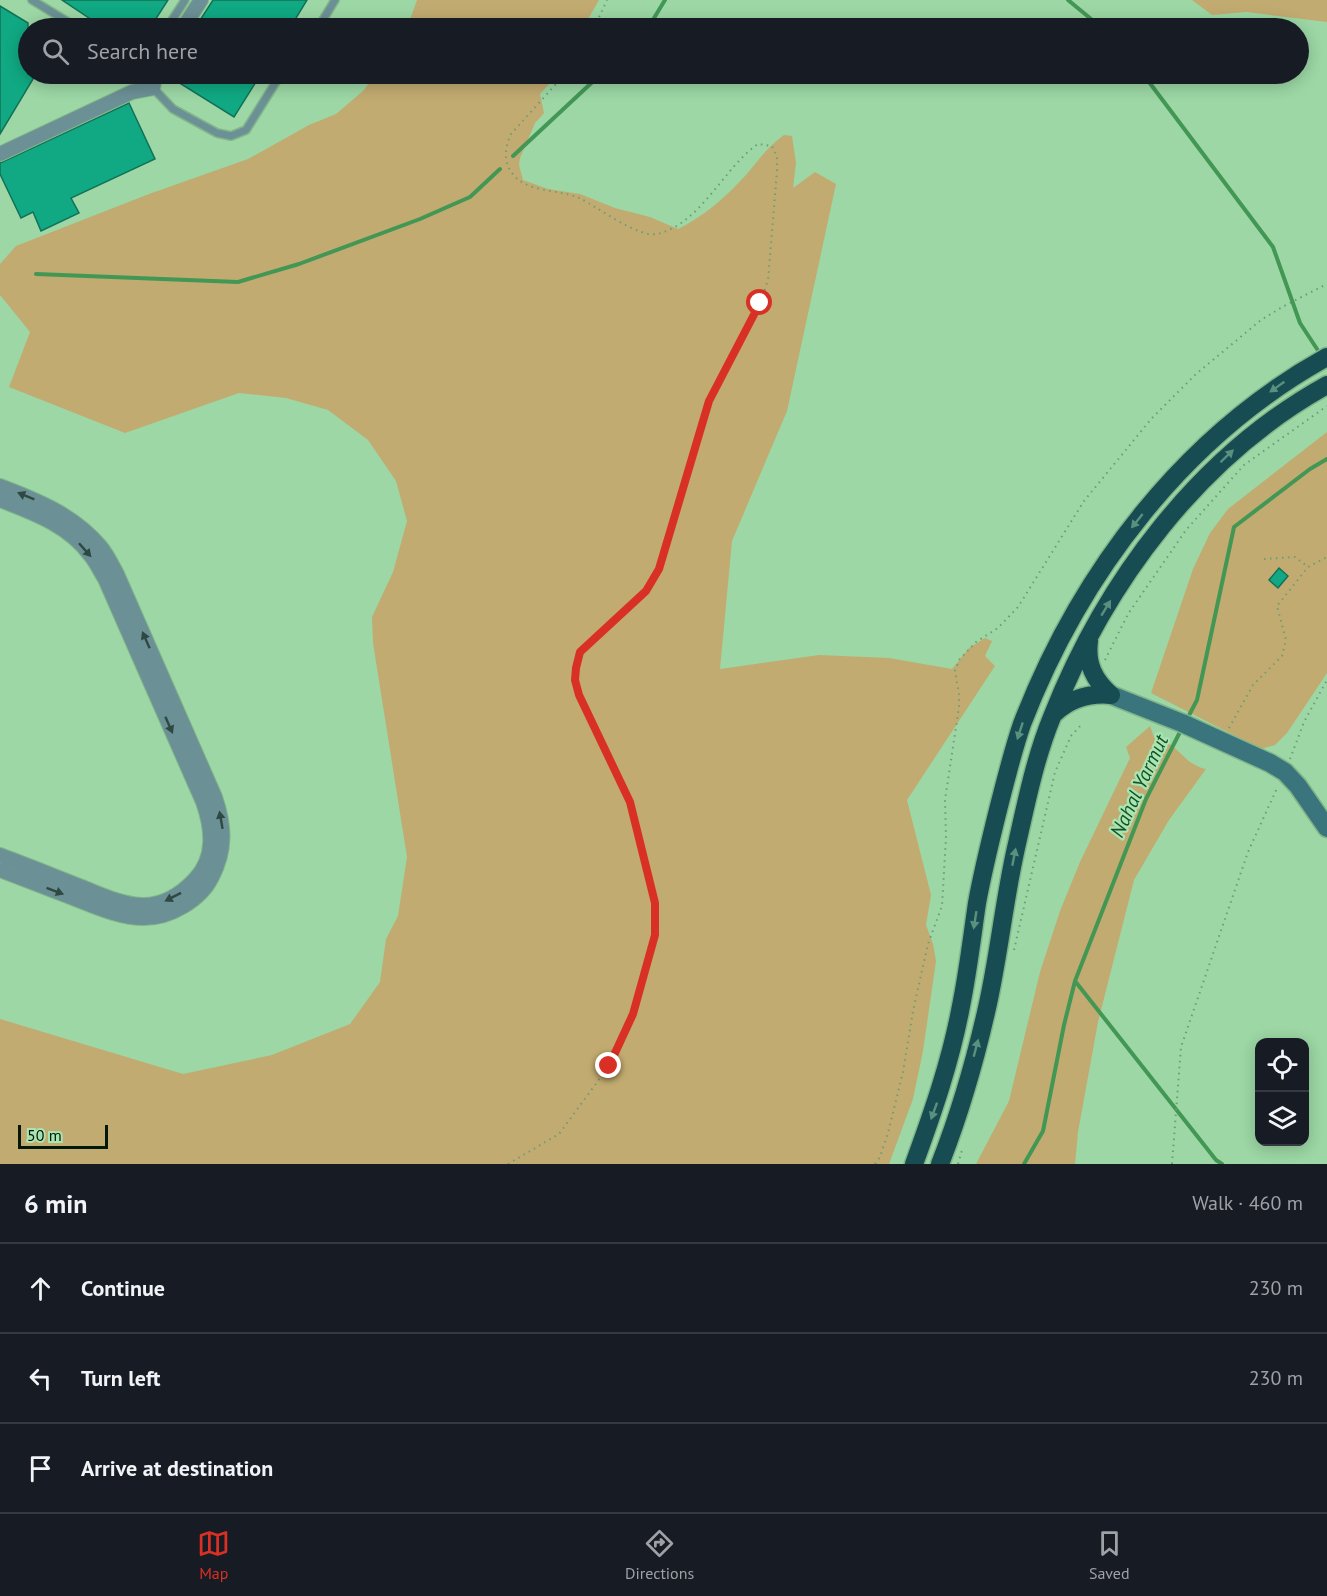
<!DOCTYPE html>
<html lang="en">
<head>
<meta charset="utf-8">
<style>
  body { margin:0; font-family:"PT Sans",sans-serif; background:#20242c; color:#f1f3f6 }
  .controls { position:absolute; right:18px; bottom:18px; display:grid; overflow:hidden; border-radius:12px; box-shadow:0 3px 15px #0003 }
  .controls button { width:54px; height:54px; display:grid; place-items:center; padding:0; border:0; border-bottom:2px solid #363941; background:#171b24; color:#f1f3f6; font:30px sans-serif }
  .scale { position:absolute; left:18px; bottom:15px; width:90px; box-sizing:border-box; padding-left:6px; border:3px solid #031908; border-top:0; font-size:16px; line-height:21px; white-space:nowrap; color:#031908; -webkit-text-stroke:4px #a9e5b2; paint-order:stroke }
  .stop { position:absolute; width:18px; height:18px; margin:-14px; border:4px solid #d93025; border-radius:50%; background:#fff }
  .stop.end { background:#d93025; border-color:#fff; box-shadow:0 2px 6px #0008 }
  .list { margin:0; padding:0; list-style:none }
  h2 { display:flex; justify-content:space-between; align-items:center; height:78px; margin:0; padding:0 24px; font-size:26px }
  h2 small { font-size:20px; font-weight:400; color:#9ea1a6 }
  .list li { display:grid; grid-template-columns:39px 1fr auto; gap:18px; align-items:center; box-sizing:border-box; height:90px; padding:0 24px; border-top:2px solid #363941 }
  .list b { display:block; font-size:22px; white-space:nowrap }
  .list em { font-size:20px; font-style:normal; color:#9ea1a6 }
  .icon { flex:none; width:33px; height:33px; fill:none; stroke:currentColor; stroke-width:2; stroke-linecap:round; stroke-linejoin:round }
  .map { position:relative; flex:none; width:1327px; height:1164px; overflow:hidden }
  .search { position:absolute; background:#171b24; box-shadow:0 3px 15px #0003; left:18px; right:18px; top:18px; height:66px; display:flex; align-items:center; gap:15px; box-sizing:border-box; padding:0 21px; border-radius:33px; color:#9ea1a6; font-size:22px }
  .sheet { height:348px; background:#171b24 }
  nav { display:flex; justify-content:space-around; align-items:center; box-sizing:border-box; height:84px; border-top:2px solid #363941; background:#171b24; font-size:16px; color:#9ea1a6 }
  nav a { display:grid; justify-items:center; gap:3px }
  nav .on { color:#d93025 }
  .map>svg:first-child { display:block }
  .green { fill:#c2ab70 }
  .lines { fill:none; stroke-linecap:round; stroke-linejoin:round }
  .stream { stroke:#429755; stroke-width:4 }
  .building { fill:#10a983; stroke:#137157; stroke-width:1.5 }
  .lane-casing { stroke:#80b589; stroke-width:10 }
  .street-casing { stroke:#80b589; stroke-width:16 }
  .secondary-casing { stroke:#80b589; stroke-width:21 }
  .highway-casing { stroke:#80b589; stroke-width:21 }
  .path { stroke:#6d9d75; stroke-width:2; stroke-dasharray:1.5 4.5; stroke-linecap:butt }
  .lane { stroke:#6b9096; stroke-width:7 }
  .street { stroke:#6b9096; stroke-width:14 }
  .secondary { stroke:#3a757e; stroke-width:18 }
  .highway { stroke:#174c53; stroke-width:18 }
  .oneway { fill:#59917e }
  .oneway2 { fill:#2d4941 }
  .route { stroke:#d93025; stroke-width:8 }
  .labels { text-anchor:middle; stroke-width:4.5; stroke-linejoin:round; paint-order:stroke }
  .water-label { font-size:20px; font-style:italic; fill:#145226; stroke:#a9e5b2 }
</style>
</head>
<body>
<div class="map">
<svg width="1327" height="1164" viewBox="0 0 1327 1164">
  <rect width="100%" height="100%" fill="#9cd7a5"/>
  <!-- green -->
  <path class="green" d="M417,0H599L583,28H407Z
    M1192,0H1327V22L1247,12L1212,15Z
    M376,74H558L540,94L544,113L535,123L520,158L519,165L523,180L548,189L580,194L615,208L650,217L678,229C703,217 726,197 745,176C758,161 768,146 784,135L792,136L796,163L793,188L815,172L836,184L787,411L732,541L720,669L819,655L889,658L952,669L969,648L985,638L992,641L985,656L995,666L907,800L931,895L926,925L933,944L936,961L923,1051L913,1099L889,1164H0V1019L183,1074L272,1055L350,1024L380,982L386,939L398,916L407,857L373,643L372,617L393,572L407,521L396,481L368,440L328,410L286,398L239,393L125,433L9,387L30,332L0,295V264L16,246L149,194L248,159L309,125L336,114L363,91Z
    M1327,432V673L1287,733L1275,745L1261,749L1151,693L1193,569L1210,533L1228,509Z
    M1150,726L1154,737C1177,742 1184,765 1206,769L1169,820L1134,880L1098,1022L1078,1132L1075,1164H976L1009,1101L1040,972L1060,911L1080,862L1130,758L1126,747Z"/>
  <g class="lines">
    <!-- stream -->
    <path class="stream" d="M1068,0L1102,28
      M648,28L665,0
      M1143,74L1273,247L1300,323L1317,349
      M513,156L601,74
      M36,274L238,282L299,264L420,219L470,197L500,169
      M1186,721L1197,700L1234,527L1310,469L1327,459
      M1075,981L1216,1160L1222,1164
      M1024,1164L1043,1131L1064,1025L1075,981L1146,799L1181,730"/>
  </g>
  <!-- building -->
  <path class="building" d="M62,0H168L150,28H104Z
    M213,0H307L290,28H195Z
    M0,6L28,23V74H36L0,134Z
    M165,74H261L234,117Z
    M129,103L155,159L71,198L79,213L41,231L33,212L21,218L0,174V163Z
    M1279,568L1288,576L1278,588L1269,580Z"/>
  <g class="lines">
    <!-- lane casing -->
    <g class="lane-casing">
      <path id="lane" d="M32,0L78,28
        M167,28L185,0
        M318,28L335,0
        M153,88L173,109L217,133L231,136L246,130L281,74"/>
    </g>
    <!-- street casing -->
    <g class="street-casing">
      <path id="street" d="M183,28L201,0
        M0,154L132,92L153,88L155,74
        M0,486C37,500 74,515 100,546C107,554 112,565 117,574L215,797C225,826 226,850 212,877C201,900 170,918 144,918C120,918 96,907 73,898C49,889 24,879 0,870
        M0,500C33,513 68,525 90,555C96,562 100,571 105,579L203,802C212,828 216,857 195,879C181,894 164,905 143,905C122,905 100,894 82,887C54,876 27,865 0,855"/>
    </g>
    <!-- secondary casing -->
    <g class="secondary-casing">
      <path id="secondary" d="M1111,695L1182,723L1270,763L1285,772L1298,786L1327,828"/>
    </g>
    <!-- highway casing -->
    <g class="highway-casing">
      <path id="highway" d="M1089,641C1086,664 1094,680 1111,695
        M1055,713C1071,698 1089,693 1111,695
        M914,1164C933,1112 951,1060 961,1006C968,972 972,937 977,903C983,870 991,838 999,806C1006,779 1013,750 1022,724C1080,573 1184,436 1327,357
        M940,1164C960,1113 975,1061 987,1008C999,955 1004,901 1016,848C1026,804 1035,758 1052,717C1105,582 1199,456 1327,385"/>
    </g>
    <!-- path -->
    <path class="path" d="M594,28L607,0
      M1264,559L1295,557L1308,567
      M1105,660L1128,614L1186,530L1244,465L1327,406
      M1229,728L1253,685L1282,656L1286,640L1277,606L1308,567L1327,557
      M1290,759L1304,722L1327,680
      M1014,950L1055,772L1071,736L1081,725
      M508,1164L559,1134L609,1066L633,1014L655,935V903L630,802L579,695L575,680L576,668L580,653L646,591L659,569L709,401L760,303L768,280L777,171V157L772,146L758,144C723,168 701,224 657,234C638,238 598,207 579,198C559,189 526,193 512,173C503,161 505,147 511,134L565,74
      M875,1164L880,1157L888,1133L903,1072L913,1011L928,944L942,906L946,837L945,800L959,707V694L955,671L959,660L976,642L998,628L1018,607L1084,501L1152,418L1196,374L1261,320L1284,306L1327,284
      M958,1164L962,1150
      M1172,1164L1181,1047L1248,852L1278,786"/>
    <!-- lane -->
    <use href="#lane" class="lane"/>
    <!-- street -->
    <use href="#street" class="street"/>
    <!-- secondary -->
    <use href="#secondary" class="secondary"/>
    <!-- highway -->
    <use href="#highway" class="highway"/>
  </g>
  <!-- one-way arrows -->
  <defs><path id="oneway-solid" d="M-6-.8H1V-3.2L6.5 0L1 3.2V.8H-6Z" transform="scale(1.5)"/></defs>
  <g class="oneway">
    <use href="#oneway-solid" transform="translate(1277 387) rotate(145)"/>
    <use href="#oneway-solid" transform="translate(1227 456) rotate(-44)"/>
    <use href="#oneway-solid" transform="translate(1137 521) rotate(129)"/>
    <use href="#oneway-solid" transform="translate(1106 608) rotate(-59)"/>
    <use href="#oneway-solid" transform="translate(1020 731) rotate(108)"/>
    <use href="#oneway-solid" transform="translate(1014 857) rotate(-79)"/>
    <use href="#oneway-solid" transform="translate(975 920) rotate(99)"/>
    <use href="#oneway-solid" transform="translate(976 1048) rotate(-75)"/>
    <use href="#oneway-solid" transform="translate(934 1111) rotate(110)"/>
  </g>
  <g class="oneway2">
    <use href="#oneway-solid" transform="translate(26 496) rotate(-158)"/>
    <use href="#oneway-solid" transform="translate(85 550) rotate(48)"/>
    <use href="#oneway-solid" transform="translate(146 640) rotate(-114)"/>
    <use href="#oneway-solid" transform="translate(169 725) rotate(66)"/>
    <use href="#oneway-solid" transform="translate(221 820) rotate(-100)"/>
    <use href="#oneway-solid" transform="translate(55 891) rotate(21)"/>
    <use href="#oneway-solid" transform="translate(173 897) rotate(153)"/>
  </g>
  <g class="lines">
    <!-- route -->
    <path class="route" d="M609,1066L633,1014L655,935V903L630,802L579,695L575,680L576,668L580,652L646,591L659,569L709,401L760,303"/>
  </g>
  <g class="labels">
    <!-- water labels -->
    <g class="water-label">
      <text transform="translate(1139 786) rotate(-65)" y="7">Nahal Yarmut</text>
    </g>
  </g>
</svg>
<div class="controls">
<button><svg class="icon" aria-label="locate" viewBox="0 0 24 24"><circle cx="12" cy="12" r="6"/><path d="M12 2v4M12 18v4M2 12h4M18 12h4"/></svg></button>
<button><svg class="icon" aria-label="layers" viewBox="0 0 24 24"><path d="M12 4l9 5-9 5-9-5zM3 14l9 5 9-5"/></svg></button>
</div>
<div class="scale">50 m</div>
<div class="stop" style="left:760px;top:303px"></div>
<div class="stop end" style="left:609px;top:1066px"></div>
<div class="search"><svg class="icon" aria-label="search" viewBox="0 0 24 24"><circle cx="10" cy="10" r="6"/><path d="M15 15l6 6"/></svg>Search here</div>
</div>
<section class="sheet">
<h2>6 min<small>Walk · 460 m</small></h2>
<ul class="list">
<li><svg class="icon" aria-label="ahead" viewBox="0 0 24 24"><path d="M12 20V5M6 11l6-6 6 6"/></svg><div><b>Continue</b></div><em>230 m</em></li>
<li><svg class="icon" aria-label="left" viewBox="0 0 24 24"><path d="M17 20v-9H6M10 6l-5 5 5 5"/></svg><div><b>Turn left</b></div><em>230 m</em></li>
<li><svg class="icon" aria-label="arrive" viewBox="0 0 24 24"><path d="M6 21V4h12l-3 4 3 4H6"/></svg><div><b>Arrive at destination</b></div></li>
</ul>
</section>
<nav>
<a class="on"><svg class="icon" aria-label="map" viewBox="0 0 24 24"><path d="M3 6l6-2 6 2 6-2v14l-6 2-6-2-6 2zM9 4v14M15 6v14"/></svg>Map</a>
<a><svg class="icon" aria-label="directions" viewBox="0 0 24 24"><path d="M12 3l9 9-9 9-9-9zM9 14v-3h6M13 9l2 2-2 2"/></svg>Directions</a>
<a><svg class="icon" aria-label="saved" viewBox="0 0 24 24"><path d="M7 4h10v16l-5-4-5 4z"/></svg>Saved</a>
</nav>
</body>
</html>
